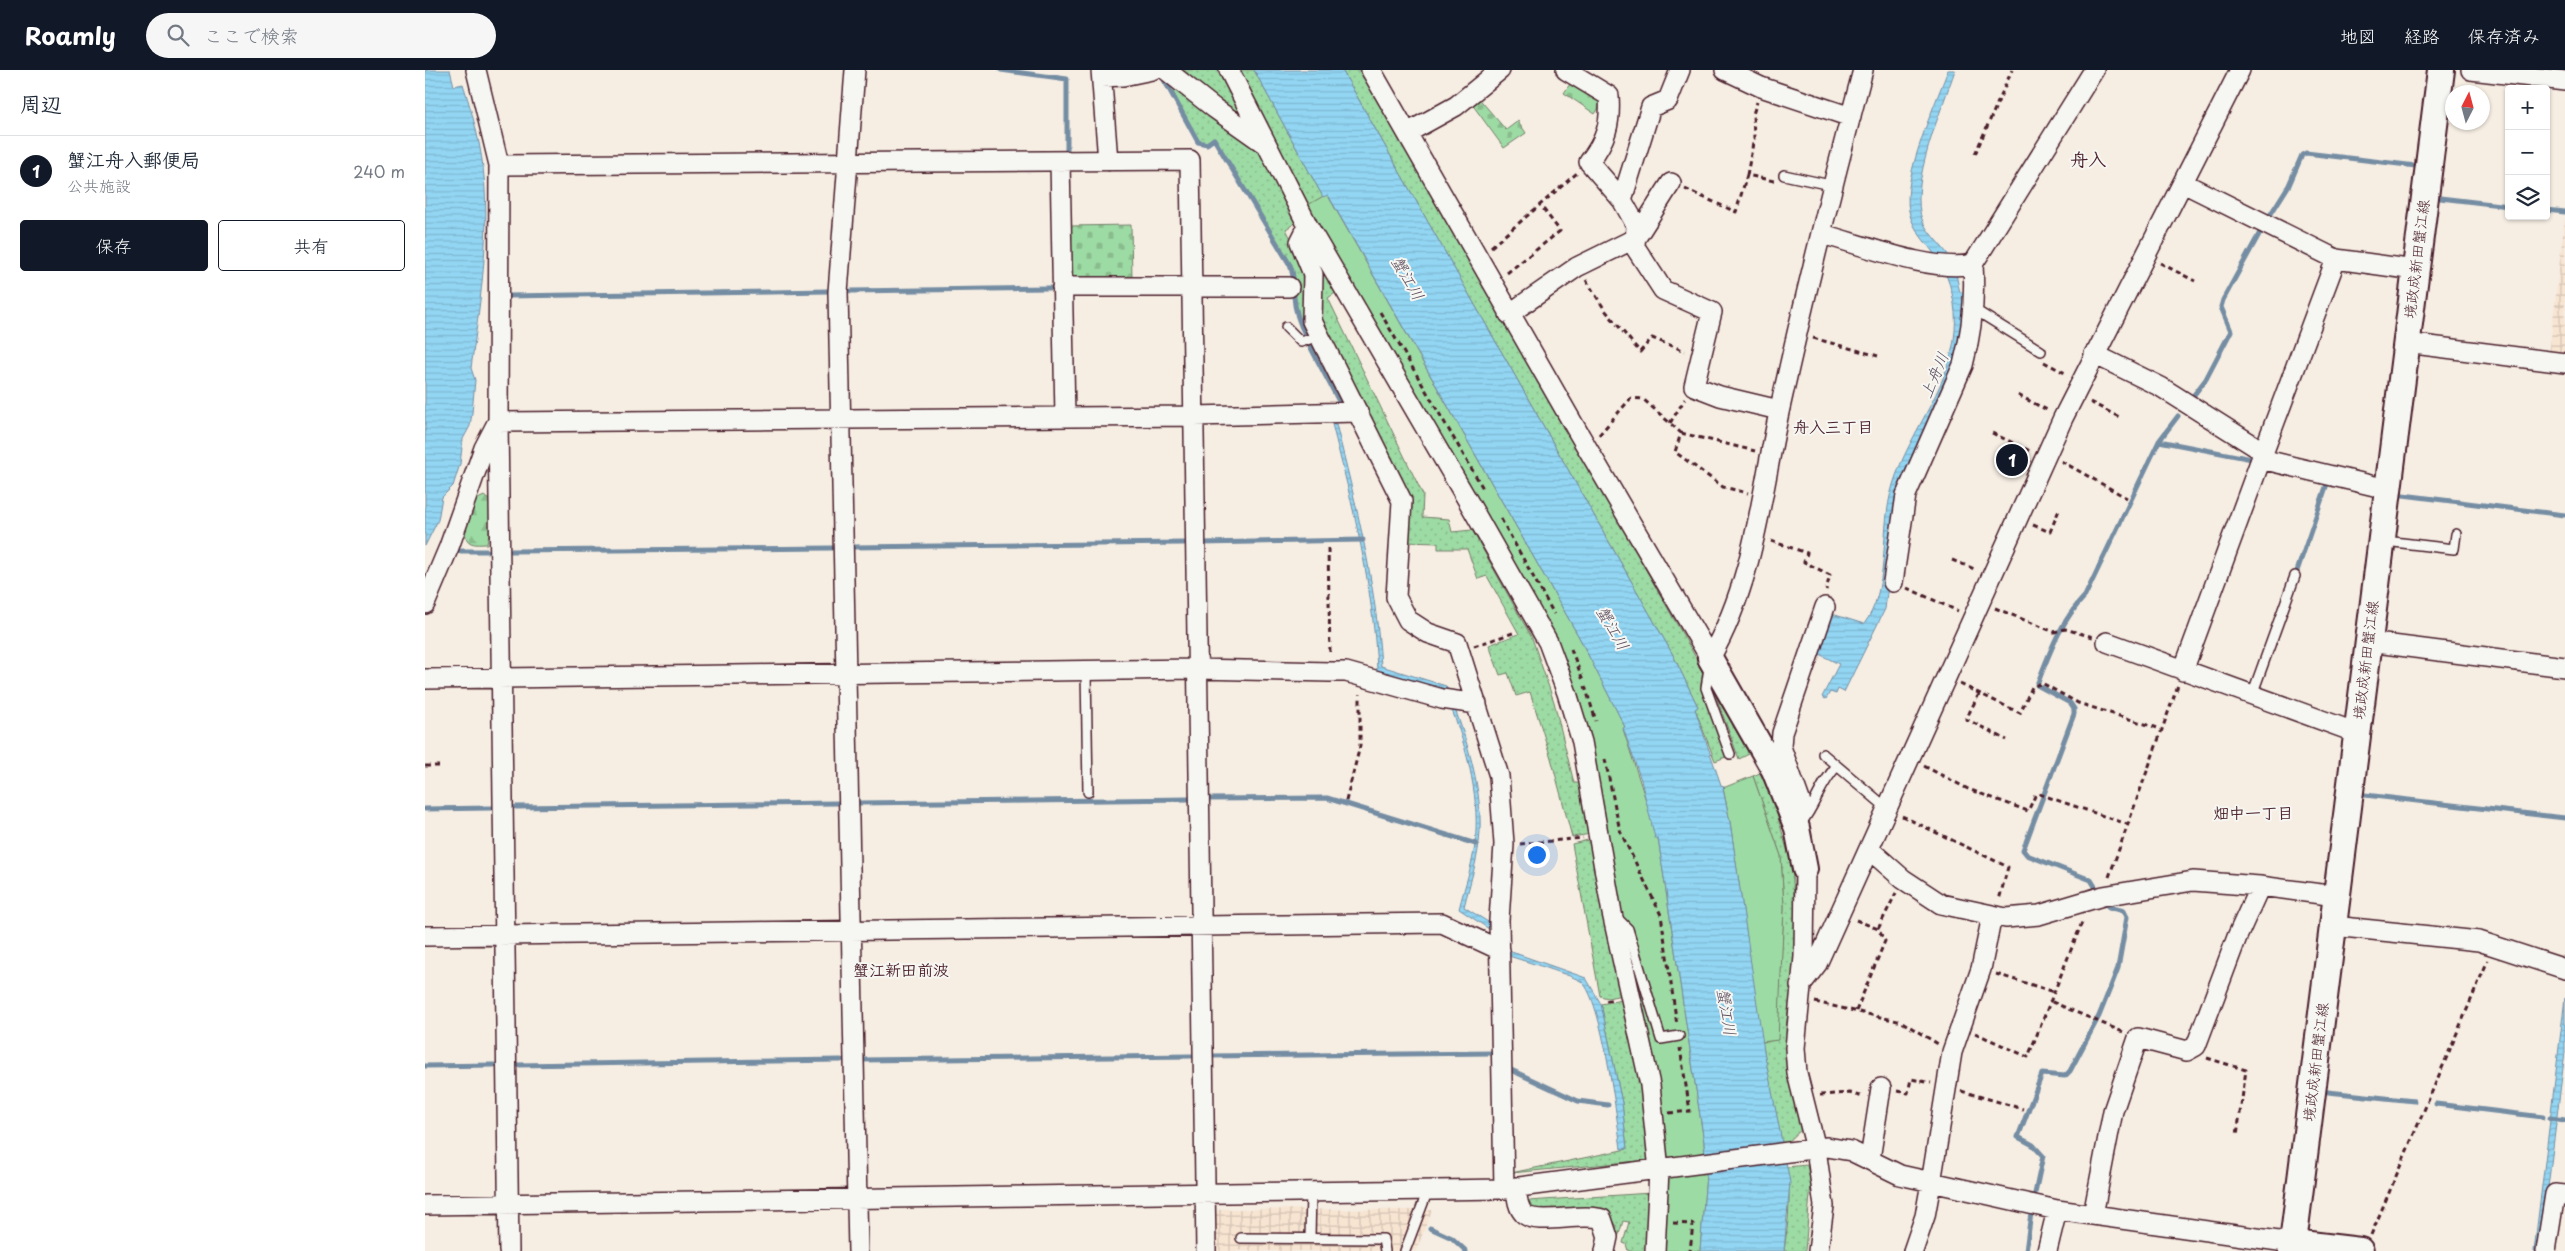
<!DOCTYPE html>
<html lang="ja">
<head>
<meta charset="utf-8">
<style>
  body { margin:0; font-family:"Playpen Sans","Klee One",sans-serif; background:#f6f6f7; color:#1f2937 }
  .controls { position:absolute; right:15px; top:15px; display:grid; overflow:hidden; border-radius:5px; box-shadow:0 1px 4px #0004 }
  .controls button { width:45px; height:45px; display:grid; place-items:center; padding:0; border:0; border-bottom:1px solid #e0e1e3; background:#fff; color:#1f2937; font:25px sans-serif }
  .compass { position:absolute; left:2020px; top:15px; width:45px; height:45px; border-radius:50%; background:#fff; box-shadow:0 1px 4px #0004; rotate:6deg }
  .you { position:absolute; left:1111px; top:784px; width:18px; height:18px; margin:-12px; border:4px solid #fff; border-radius:50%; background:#1a73e8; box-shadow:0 0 0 8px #1a73e833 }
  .badge { display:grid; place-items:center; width:32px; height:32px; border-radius:50%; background:#111827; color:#fff; font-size:16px; font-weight:700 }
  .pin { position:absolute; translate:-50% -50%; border:2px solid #fff; box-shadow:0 1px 5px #0006 }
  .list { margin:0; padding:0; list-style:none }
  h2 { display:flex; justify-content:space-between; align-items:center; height:65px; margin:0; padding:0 20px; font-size:21px }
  h2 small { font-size:16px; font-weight:400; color:#747a83 }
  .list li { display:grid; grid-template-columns:32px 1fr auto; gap:15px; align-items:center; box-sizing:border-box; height:70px; padding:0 20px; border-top:1px solid #e0e1e3 }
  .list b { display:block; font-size:19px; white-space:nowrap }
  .list p { margin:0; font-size:16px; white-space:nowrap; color:#747a83 }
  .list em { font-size:16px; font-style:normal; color:#747a83 }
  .actions { display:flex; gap:10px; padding:15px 20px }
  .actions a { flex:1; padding:11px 0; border:1px solid #111827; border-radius:5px; text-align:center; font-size:18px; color:#111827 }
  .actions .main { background:#111827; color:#fff }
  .icon { flex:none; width:28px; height:28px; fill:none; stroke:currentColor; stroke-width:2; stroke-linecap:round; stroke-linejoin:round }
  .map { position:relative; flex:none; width:2140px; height:1181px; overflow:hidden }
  header { display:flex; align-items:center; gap:30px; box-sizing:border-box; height:70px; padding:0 25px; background:#111827; color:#fff }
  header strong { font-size:24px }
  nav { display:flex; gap:28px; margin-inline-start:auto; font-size:18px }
  .search { width:350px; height:45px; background:#f6f6f7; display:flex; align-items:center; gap:12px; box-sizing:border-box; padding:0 18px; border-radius:28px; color:#747a83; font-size:19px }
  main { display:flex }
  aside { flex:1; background:#fff }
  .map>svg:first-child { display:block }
  .industrial { fill:url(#industrial-grid) }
  .grass { fill:url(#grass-dots); stroke:#747d68 }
  .forest { fill:url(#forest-firs); stroke:#747d68 }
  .cemetery { fill:url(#cemetery-stones); stroke:#747d68 }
  .green { fill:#9ddba4; stroke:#747d68 }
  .water { fill:url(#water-rules); stroke:#758da3 }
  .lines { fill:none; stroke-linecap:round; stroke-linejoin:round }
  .stream { stroke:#758da3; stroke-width:5 }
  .service-casing { stroke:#4a1f2b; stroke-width:12 }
  .minor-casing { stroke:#4a1f2b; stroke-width:22 }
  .tertiary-casing { stroke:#4a1f2b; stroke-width:28 }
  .secondary-casing { stroke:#4a1f2b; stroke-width:30 }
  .path { stroke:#4a1f2b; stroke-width:3; stroke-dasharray:5 4; stroke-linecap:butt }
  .service { stroke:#f6f6f2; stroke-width:9 }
  .minor { stroke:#f6f6f2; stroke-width:19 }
  .tertiary { stroke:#f6f6f2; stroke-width:24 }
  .secondary { stroke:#f6f6f2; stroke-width:26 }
  .labels { text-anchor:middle; stroke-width:4; stroke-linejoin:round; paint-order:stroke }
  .street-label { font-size:15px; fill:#4a1f2b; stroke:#f6f6f2 }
  .water-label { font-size:16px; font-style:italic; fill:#5c4d5d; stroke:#f6f6f2 }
  .neighbourhood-label { font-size:16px; font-weight:bold; fill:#4a1f2b; stroke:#f6f6f2 }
  .quarter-label { font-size:18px; font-weight:bold; fill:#4a1f2b; stroke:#f6f6f2 }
</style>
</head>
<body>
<header>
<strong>Roamly</strong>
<div class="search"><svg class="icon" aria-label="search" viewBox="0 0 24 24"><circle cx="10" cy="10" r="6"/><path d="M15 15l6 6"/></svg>ここで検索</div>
<nav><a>地図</a><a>経路</a><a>保存済み</a></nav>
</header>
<main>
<aside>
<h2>周辺<small></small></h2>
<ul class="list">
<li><span class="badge">1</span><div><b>蟹江舟入郵便局</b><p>公共施設</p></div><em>240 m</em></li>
</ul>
<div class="actions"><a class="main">保存</a><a>共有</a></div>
</aside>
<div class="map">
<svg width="2140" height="1181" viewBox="0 0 2140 1181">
  <defs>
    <pattern id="industrial-grid" width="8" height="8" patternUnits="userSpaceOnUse" patternTransform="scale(1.25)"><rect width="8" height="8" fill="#f7e4d1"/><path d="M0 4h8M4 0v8" fill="none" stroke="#d5c3b4"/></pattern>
    <pattern id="grass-dots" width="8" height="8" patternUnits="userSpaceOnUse" patternTransform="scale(1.25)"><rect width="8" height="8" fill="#9ddba4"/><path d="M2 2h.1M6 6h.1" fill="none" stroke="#89bc8d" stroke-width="1.8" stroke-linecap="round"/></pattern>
    <pattern id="forest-firs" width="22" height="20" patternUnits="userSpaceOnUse" patternTransform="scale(1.25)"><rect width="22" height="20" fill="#9ddba4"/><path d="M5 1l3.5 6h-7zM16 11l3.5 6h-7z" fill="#89bc8d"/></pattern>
    <pattern id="cemetery-stones" width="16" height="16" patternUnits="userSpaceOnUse" patternTransform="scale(1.25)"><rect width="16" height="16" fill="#9ddba4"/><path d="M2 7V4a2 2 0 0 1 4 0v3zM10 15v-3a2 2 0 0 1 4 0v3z" fill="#89bc8d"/></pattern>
    <pattern id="water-rules" width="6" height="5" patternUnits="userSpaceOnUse" patternTransform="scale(1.25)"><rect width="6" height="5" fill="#92d6f3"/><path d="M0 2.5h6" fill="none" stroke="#7fb7d0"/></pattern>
  </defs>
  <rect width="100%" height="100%" fill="#f6eee3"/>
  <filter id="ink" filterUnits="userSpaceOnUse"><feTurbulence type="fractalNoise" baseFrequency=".02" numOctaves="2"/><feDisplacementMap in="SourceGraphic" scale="10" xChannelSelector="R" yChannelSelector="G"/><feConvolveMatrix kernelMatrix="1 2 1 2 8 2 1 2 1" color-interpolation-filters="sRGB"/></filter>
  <g filter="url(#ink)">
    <!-- industrial -->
    <path class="industrial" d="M2140,147V287L2124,285Z
      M795,1139L1007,1140L991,1181H786L785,1149Z"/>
    <!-- grass -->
    <path class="grass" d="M746,0H799L826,58Z
      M812,0H829L898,127L881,136Z
      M917,0H937L1279,602L1277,618L1301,687L1290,691L1270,639L1273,637L1248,585Z
      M737,1L837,77L875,150L861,159L881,198L886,264L883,266C876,253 871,242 870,227C869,215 871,206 867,195L789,67L781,72L774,71Z
      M891,178L915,220L903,228L998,425L997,447L1024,449L1027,462L1047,460L1107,568L1129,632L1149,713H1155L1166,764L1147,767L1126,688L1105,622L1091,626L1083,603L1075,605L1064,575L1094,564L1062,506L1053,509L1042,479H1013V473L979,472L982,432L893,253Z
      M1289,621L1324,684L1314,689Z
      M1335,703L1348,730L1367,797L1370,842L1368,905L1361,958L1364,1000L1379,1057L1361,1074H1357L1337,972L1352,970L1359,837L1356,786L1328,706Z
      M1167,769L1201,924L1183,928L1175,926L1147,774Z
      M1202,929L1218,1014L1225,1090L1086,1103L1202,1079L1197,1033L1176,934Z
      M1382,1095L1386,1114L1380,1181H1359C1363,1153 1367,1125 1361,1097Z
      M1226,1123L1225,1181H1203L1201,1174L1198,1173L1204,1152L1198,1151L1192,1171L1188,1170L1192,1157L1183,1141L1174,1138L1108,1139L1103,1136V1131Z"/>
    <!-- forest -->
    <path class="forest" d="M59,426L65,431L64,463L62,474C57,474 50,475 46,473C33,467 46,441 49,431Z"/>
    <!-- cemetery -->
    <path class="cemetery" d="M1149,8L1180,28L1170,44L1139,23Z
      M1051,25L1081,60L1093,51L1101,63L1079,78L1044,30Z
      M706,155L707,211L645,212V156Z"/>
    <!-- green -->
    <path class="green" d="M902,124L1154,567L1200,657L1198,659L1233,768L1279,1072L1281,1105L1275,1181H1234L1238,1110L1159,659L881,136Z
      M1328,706L1356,786L1359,837L1353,970L1337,972L1305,752L1298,718Z"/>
    <!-- water -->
    <path class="water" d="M0,0H25L29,16L38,14C44,33 50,53 54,73C69,145 56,225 46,298L50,310L47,343L45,356L38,369L35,394L28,416L17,427L13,450L0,476Z
      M829,0H917L1248,585L1273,637L1270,639L1296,715L1299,716L1298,719L1305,752L1339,981L1365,1112L1359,1181H1275L1281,1105L1279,1072L1233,768H1230L1216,710L1198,658L1200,657L1154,567L903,125L898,127Z
      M1523,0H1530C1518,37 1482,116 1498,152C1505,166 1518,176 1526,189C1531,197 1532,212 1535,222L1542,223L1539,271L1474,430L1460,539L1419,622L1413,619L1411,624L1405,622L1401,629L1397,627L1414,594L1390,582L1404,543L1439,554C1464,522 1456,464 1465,426C1478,368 1525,322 1530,261C1532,237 1526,210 1513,189C1502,173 1488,161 1484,141C1477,106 1510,35 1523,0Z
      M907,354H911C931,434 951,513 956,596L1021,616C1039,661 1057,712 1055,761C1054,787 1045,812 1039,837L1068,855L1064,859L1034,839C1040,814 1051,786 1051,760C1053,714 1037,661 1018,619L952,600C948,513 928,438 907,354Z
      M1084,881L1161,908L1176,934L1197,1033L1202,1079H1196C1192,1048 1177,930 1157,912C1150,906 1096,890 1084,886Z
      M2140,928V982L2115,1181H2109Z"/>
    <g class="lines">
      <!-- stream -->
      <path class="stream" d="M576,0L642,9V80
        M737,6L773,72L782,74L789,69L865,195C870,207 868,215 869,227C870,242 874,253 881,266
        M2015,128L2084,136
        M2121,140L2140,142
        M1842,150L1864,115L1877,85L1881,83L1991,96
        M426,221L625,218
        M82,226L404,221
        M885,276L917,337
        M1765,330L1781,309L1806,261L1796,237L1798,230L1838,157
        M1734,371L1827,389
        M1978,425L2140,445
        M776,473L938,470
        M428,477L759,473
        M31,481H62
        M86,481L407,478
        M1871,504L1903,411
        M1940,725L2140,748
        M781,729L902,728L1051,774
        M432,733L764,729
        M91,737L412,733
        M0,739L67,738
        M1674,823L1666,810L1602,785L1598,780L1649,644V639L1645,633L1612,615C1625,582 1635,552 1660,526L1734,371L1753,346
        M784,986L1069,983
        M436,990L767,986
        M92,995L416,990
        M0,996L69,995
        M1084,999L1153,1031L1183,1035
        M1903,1022L1989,1031
        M2011,1034L2118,1047
        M2125,1048L2140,1050
        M1609,1128L1618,1086L1608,1075L1593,1067L1617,1004L1640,1006L1645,1001L1674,946L1686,916L1693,898L1702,847L1699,841L1684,837L1677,831
        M1005,1158L1027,1168L1041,1181
        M1601,1181L1606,1143"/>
      <!-- service casing -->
      <g class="service-casing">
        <path id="service" d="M1359,105L1410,116
          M1547,238L1616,281
          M861,257L876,272L894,266
          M1960,471L2029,479L2031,464
          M1284,598L1281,618L1305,684
          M661,600L663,722
          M1827,625L1870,506
          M1398,684L1463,739
          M1377,752C1391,734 1396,712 1412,696
          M1191,847L1203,859L1236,969L1254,966
          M816,1168L958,1169L960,1181
          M885,1168L886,1122
          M980,1181L1003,1120"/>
      </g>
      <!-- minor casing -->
      <g class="minor-casing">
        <path id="minor" d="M51,0L74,95L73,352L84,1181
          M430,0L413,222L433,1181
          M676,0L683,91
          M741,0L789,38L840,74
          M804,0L883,156L1047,438L1123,572L1142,623L1157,672L1187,843L1225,1015L1234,1100L1230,1181
          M946,0L1154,364L1285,588
          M1141,0L1184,26C1186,54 1181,70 1164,92L1197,130L1211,155L1210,177L1238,220L1287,242L1269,316L1295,326L1354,340
          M1300,0L1336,17L1426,47
          M2046,0L2140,11
          M677,7L698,6L727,0
          M982,63L1031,36L1075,0
          M635,91L640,347
          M74,95L765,90L781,1181
          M1758,113L1911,189L1990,200
          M1197,130L1226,37L1243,30L1255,0
          M883,156L875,172L888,204L887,251L977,431L971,527L983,550L1003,563L1032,573L1074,706L1079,774L1074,850L1079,1119
          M1397,164C1438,175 1508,203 1548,194L1669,0
          M1911,189L1836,389L1962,419
          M637,217H864
          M1084,244L1152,197L1211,168L1246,113
          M1981,273L2140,293
          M1669,284L1736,317L1839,382
          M73,352L769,346L933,342
          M1468,512L1481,425L1538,295C1547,262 1550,227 1548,194
          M0,534L24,477L59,378L72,353
          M1682,572L1932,663
          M1943,572L2140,597
          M1285,588C1330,510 1336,423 1355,338C1380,225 1408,112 1438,0
          M1758,601L1836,389
          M0,609L771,599L905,602H921L1017,629L1052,634
          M1372,758L1376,733L1356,677L1357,663L1400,537
          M1445,780L1478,809L1516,834L1581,848L1614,845L1678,826L1768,811L1835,816L1911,826
          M1380,799L1379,887L1370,978L1372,1003L1391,1079L1399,1136L1393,1181
          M1908,856L2054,871L2140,899
          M0,866L1017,853L1075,880
          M1375,916L1392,894L1638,348L1815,0
          M1445,1089L1456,1018
          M1091,1117C1092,1126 1092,1137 1099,1144C1112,1156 1157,1142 1177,1149L1183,1167L1180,1181
          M0,1135L1079,1119L1402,1077L1426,1081L1475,1105L1632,1140L1868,1173
          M1668,1145L1688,1041L1713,968L1762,981L1771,976L1812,867L1835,816
          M1488,1181L1500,1146L1506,1113L1527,982L1556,899L1567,846
          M1622,1181L1632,1140
          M2121,1181L2130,1124L2140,1125"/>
      </g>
      <!-- tertiary casing -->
      <g class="tertiary-casing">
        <path id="tertiary" d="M1285,588L1349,700L1372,758L1380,799"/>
      </g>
      <!-- secondary casing -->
      <g class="secondary-casing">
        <path id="secondary" d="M1868,1173L1935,1181
          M1867,1181L2016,0"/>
      </g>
      <!-- path -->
      <path class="path" d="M1550,84L1587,0
        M1322,105L1329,68L1328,44L1332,32
        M1260,119L1311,142L1322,105L1349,111
        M1066,177L1152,103
        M1735,193L1770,211
        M1082,203L1135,161L1116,136
        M1161,210L1180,240L1215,282L1227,268L1260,281
        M955,242L1059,420
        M1388,268L1453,286
        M1619,292L1642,304
        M1593,325L1624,341
        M1665,332L1696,348
        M1245,353L1260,329
        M1256,363L1330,381
        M1567,363L1605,381
        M1174,365L1206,328L1218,329L1256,363L1250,382L1298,417L1323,423
        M1636,391L1702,428
        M1076,449L1129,544
        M1608,455L1625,462L1634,440
        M1346,471L1382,483L1379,492L1405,505L1401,520
        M903,478L905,584
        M1527,490L1552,500
        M1482,518L1533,541
        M1570,538L1629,562L1640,559L1668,567
        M1049,576L1091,562
        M1146,579L1158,610
        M1535,614L1595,643L1607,617L1617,613L1653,633L1736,659
        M1160,616L1171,651
        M1554,624L1541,649L1582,670
        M1180,689L1195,761L1236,845L1252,955
        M0,696H17
        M1499,696L1543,719L1603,741L1610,726L1614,724L1702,754
        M921,731L935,676V624
        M1477,746L1583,797L1574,830
        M1095,774L1158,768
        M1684,807L1753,615
        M1431,850L1453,859
        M1571,904L1630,922
        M1181,931L1189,929
        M1390,932L1477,952L1513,974
        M1627,932L1698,962
        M1431,941L1460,871L1453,859L1471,823
        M1550,963L1603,987L1658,850
        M1782,988L1821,1000L1812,1065
        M1472,1021L1483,1023L1486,1009L1506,1013
        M1536,1021L1598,1039
        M1395,1025L1424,1023L1438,1027
        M1244,1043L1265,1041L1255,978
        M1248,1153L1268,1154L1265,1181
        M1946,1165L2063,890"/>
      <!-- service -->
      <use href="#service" class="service"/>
      <!-- minor -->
      <use href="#minor" class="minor"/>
      <!-- tertiary -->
      <use href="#tertiary" class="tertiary"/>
      <!-- secondary -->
      <use href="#secondary" class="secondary"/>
    </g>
  </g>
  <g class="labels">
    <!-- street labels -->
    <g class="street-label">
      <text transform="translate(1992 189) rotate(-83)" y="5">境政成新田蟹江線</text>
      <text transform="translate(1941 590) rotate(-83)" y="5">境政成新田蟹江線</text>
      <text transform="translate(1891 992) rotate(-83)" y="5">境政成新田蟹江線</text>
    </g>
    <!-- water labels -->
    <g class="water-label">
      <text transform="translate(983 208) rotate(60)" y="6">蟹江川</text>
      <text transform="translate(1509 305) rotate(-67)" y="6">上舟川</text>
      <text transform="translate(1188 558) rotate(60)" y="6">蟹江川</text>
      <text transform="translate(1302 942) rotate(81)" y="6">蟹江川</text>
    </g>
    <!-- neighbourhood labels -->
    <g class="neighbourhood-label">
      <text x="1408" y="363">舟入三丁目</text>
      <text x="1828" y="749">畑中一丁目</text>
      <text x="476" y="906">蟹江新田前波</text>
    </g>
    <!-- quarter labels -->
    <g class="quarter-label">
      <text x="1663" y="96">舟入</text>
    </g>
  </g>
</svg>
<div class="controls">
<button>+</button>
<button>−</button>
<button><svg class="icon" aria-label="layers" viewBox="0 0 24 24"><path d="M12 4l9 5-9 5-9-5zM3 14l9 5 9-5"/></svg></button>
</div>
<svg class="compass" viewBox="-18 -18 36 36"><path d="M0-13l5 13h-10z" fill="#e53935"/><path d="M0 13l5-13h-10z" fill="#747a83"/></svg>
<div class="you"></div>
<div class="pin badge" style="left:1587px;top:390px">1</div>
</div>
</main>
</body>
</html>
